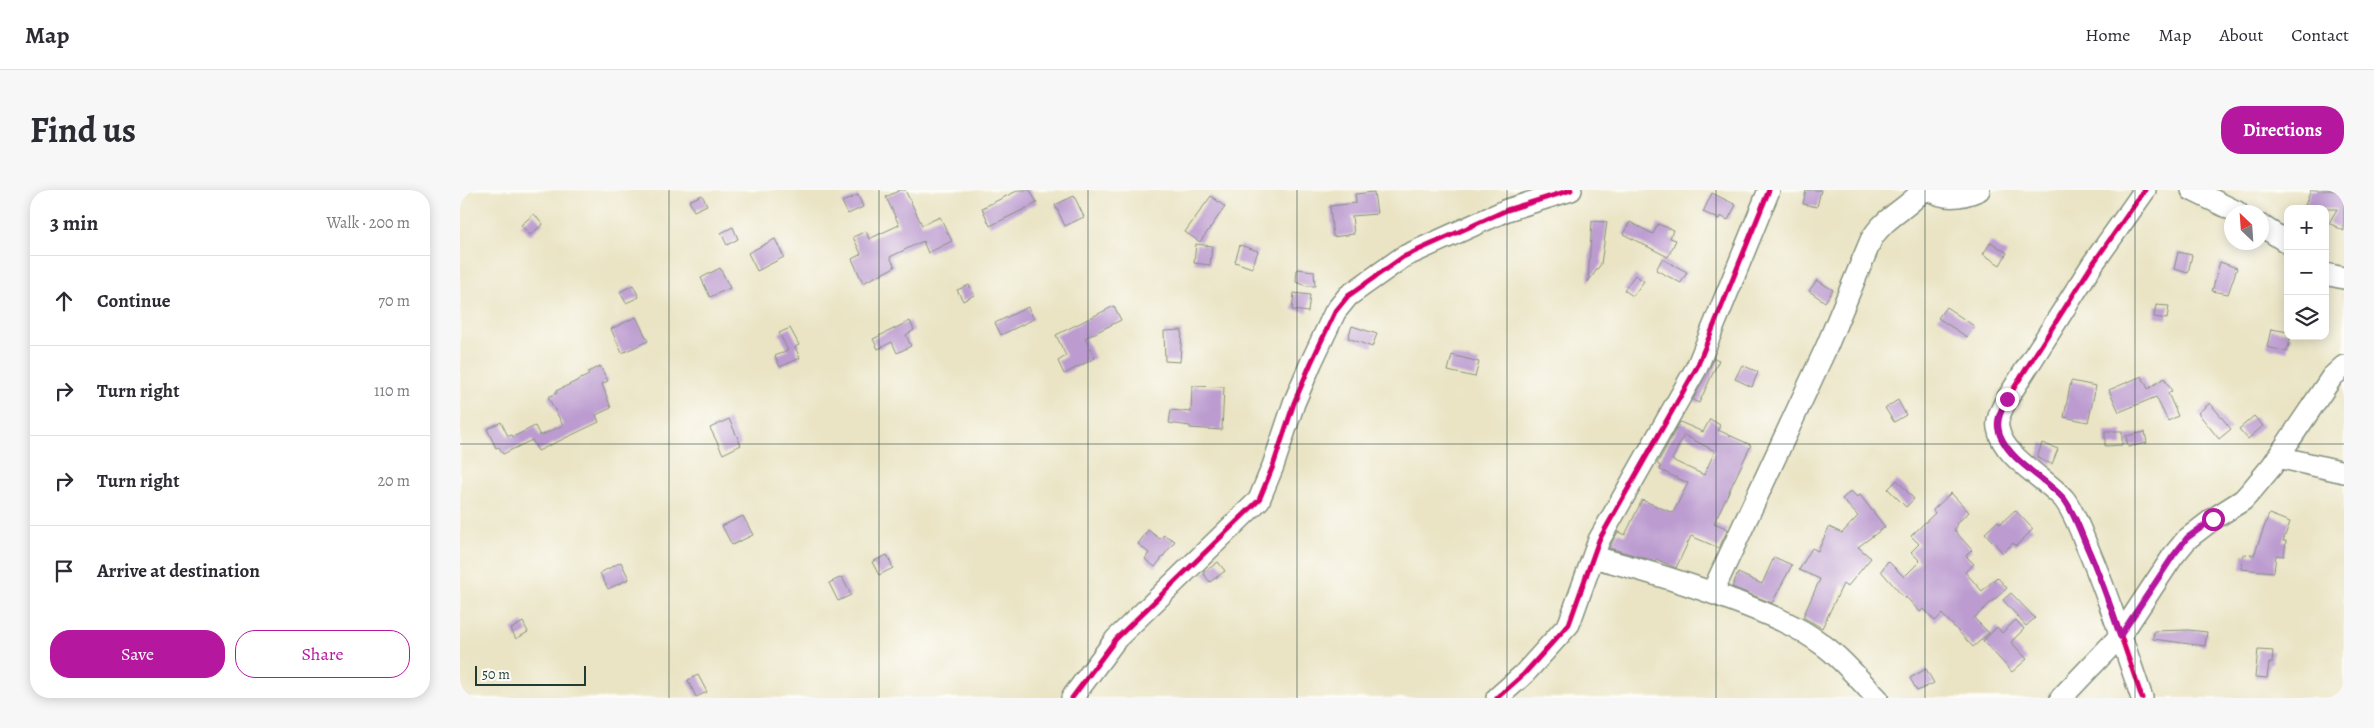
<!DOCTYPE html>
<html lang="en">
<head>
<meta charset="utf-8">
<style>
  body { margin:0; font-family:Alegreya,serif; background:#f7f7f7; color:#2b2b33 }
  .controls { position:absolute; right:15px; top:15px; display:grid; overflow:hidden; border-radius:10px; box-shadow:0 2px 12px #0003 }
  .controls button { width:45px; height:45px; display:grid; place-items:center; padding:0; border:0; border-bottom:1px solid #e1e1e2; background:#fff; color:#2b2b33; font:25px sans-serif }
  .compass { position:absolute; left:1764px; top:15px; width:45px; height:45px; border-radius:50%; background:#fff; box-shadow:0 2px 12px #0003; rotate:335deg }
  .scale { position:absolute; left:15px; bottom:12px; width:111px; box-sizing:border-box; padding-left:5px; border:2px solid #1f3d34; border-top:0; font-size:14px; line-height:18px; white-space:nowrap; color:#1f3d34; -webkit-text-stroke:4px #fdfcf7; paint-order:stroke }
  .stop { position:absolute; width:15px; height:15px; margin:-11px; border:4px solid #b5179e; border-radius:50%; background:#fff }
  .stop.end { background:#b5179e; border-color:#fff; box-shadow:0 1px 5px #0008 }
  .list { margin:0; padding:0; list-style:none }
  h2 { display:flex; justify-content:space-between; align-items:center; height:65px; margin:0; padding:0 20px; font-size:21px }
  h2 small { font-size:16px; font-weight:400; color:#7c7c81 }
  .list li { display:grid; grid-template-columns:32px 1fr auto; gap:15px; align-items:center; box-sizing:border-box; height:90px; padding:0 20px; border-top:1px solid #e1e1e2 }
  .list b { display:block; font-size:19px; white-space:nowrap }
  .list em { font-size:16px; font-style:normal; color:#7c7c81 }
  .actions { display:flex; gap:10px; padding:15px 20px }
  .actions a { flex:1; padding:11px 0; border:1px solid #b5179e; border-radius:20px; text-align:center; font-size:18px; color:#b5179e }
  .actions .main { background:#b5179e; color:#fff }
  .icon { flex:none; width:28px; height:28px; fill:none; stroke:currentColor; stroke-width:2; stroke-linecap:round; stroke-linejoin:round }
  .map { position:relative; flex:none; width:1884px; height:508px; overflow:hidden; border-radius:20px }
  header { display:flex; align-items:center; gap:30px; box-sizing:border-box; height:70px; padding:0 25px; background:#fff; border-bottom:1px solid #e1e1e2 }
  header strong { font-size:24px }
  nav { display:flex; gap:28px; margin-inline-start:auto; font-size:18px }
  .intro { display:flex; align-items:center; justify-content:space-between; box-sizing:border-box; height:120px; padding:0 30px }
  h1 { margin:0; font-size:35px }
  .button { padding:12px 22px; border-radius:20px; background:#b5179e; color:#fff; font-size:18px; font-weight:700 }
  main { display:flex; gap:30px; padding:0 30px }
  aside { flex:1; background:#fff; border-radius:20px; box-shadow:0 2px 12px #0003 }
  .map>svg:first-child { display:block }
  .building { fill:#bc9bd0; fill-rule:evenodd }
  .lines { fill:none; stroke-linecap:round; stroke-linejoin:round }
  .minor-casing { stroke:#84907c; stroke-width:24 }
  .minor { stroke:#fff; stroke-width:21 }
  .cycleway-casing { stroke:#fdfcf7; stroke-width:8 }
  .cycleway { stroke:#d6006c; stroke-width:5 }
  .route { stroke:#b5179e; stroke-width:6 }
  .grid { fill:none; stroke:#1f3d34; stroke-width:1; stroke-opacity:0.55 }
</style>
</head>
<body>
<header>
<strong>Map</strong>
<nav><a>Home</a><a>Map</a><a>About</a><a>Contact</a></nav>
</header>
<div class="intro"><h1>Find us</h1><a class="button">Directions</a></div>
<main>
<aside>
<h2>3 min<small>Walk · 200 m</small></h2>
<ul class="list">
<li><svg class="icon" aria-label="ahead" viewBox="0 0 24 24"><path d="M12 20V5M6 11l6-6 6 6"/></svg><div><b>Continue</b></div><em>70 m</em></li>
<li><svg class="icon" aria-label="right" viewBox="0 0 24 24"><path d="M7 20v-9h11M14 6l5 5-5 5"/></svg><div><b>Turn right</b></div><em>110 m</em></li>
<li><svg class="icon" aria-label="right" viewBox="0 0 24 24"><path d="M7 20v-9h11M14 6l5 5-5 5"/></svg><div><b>Turn right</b></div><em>20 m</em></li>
<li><svg class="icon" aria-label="arrive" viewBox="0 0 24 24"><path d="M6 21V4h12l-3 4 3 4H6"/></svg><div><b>Arrive at destination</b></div></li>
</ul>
<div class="actions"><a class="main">Save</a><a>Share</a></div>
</aside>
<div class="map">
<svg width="1884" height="508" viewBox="0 0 1884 508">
  <rect width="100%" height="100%" fill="#fdfcf7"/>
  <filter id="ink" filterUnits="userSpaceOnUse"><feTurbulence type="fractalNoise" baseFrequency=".02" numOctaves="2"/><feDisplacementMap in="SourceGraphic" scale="10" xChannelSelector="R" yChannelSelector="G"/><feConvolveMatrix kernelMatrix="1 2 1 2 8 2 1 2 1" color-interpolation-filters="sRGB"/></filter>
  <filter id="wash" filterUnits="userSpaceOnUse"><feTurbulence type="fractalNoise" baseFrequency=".0096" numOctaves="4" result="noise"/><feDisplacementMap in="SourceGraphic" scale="20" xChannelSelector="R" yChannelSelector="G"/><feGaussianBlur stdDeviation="1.12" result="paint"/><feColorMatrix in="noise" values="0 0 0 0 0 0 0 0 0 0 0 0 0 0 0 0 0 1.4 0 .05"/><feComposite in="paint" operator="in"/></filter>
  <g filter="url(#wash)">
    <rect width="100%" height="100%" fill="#eae4c5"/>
    <g id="blocks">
      <!-- building -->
      <path class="building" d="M440,0H445L462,35L480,27L492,51L468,63L463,51L430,67L435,77L403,93L392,69L401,64L393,47L406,41L409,49L439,35L426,7Z
        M559,0H570L577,13L530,36L522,18Z
        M1346,0H1361L1357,17L1343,14Z
        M1851,0H1884V41L1869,33L1877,19H1856L1845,15Z
        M914,2L917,24L892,26L894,44L873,47L870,16L896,13L895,4Z
        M1252,3L1276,15L1268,30L1260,26L1259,29L1243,22Z
        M242,5L247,15L234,21L229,11Z
        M398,5L403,17L388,24L382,12Z
        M614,6L624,27L605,36L595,15Z
        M751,6L765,17L740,52L725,42Z
        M74,24L83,34L70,45L61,35Z
        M1132,31L1147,32L1141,74L1128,92Z
        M1170,32L1193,44L1198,34L1213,40L1210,48L1216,50L1208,67L1163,44Z
        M273,37L278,49L267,55L261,43Z
        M315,49L324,67L297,81L288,63Z
        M1531,52L1547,63L1540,75L1523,64Z
        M736,54L752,56L750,75L734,73Z
        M780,55L798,61L792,78L775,72Z
        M1718,62L1732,65L1728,83L1714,79Z
        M1202,69L1227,82L1221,93L1196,80Z
        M1760,72L1777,78L1768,104L1752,101Z
        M260,78L270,98L250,107L241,88Z
        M837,79L854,81L855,96H847L836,92Z
        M1175,85L1184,91L1173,106L1164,100Z
        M1357,90L1373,100L1365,112L1349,101Z
        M173,95L179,107L166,113L160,102Z
        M509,95L514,105L503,111L497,100Z
        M834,103L850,105L848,122L832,120Z
        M1696,115L1709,116L1707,129L1694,127Z
        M654,116L661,130L625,148L635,168L604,184L598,171L606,166L596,145Z
        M568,117L574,129L541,145L535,133Z
        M1486,117L1514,136L1507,147L1478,128Z
        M176,127L188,151L162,163L151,139Z
        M450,131L454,140L446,145L451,156L437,163L432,152L418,159L413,149Z
        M892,136L917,144L912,157L888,148Z
        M330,138L339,155L335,157L340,168L320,177L315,166L328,160L319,143Z
        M1811,139L1828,142V146H1831L1827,162L1807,157Z
        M722,140L720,172L705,171L704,141Z
        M992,165L1019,172L1015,187L988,181Z
        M1254,168L1259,170L1239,213L1233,210Z
        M1282,175L1298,182L1292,197L1275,189Z
        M140,176L148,191L142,194L151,218L136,225L139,232L78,261L72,250L43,264L39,257L36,258L27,239L41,232L48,246L52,245L53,247L75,236L80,246L103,235L88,207L97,203L96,201L129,185L128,182Z
        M1682,186L1688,199L1704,188L1712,201L1708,203L1718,226L1708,231L1696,207L1659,222L1649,200Z
        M1611,191L1636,196L1628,232L1604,227Z
        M732,196L764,197L762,240L730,238V236L709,233L711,220L731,222Z
        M1438,210L1446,225L1434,232L1425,218Z
        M1750,213L1771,239L1759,249L1738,223Z
        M1794,226L1803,236L1788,249L1779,239Z
        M269,229L281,255L263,264L250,238Z
        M1250,229L1260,235L1258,240L1291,255L1254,333L1268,339L1259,358L1231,346L1216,378L1196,369L1195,371L1149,358L1158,342L1165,345L1182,310L1213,323L1228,293L1200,280L1201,276L1197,274L1220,232L1243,242ZM1224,245L1255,261L1244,285L1212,270Z
        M1645,241H1662V255L1645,256Z
        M1685,242L1687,253L1668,257L1666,246Z
        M1582,253L1598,259L1592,274L1577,268Z
        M1437,290L1454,309L1446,317L1428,299Z
        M1391,301L1397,307L1400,305L1425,337L1398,357L1411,368L1387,397L1383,394L1362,438L1343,427L1360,389L1339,380L1352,358L1358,361L1369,337L1382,343L1398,326L1382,309Z
        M1491,303L1509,322L1496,334L1497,336L1494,340L1512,360L1506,366L1514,374L1505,382L1522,401L1537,387L1547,398L1514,428L1529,443L1513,457L1482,424L1475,431L1464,419L1460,422L1446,407L1445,409L1421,381L1428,371L1444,387L1460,371L1451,362L1459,354L1451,346L1475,323L1473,320Z
        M1555,320L1573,339L1556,356L1553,353L1543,363L1525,343L1538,331L1540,334Z
        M1809,324L1830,332L1823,351H1826L1824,366L1816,365L1814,382L1781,379L1783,364L1794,365Z
        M283,326L293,345L272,355L262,336Z
        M688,340L700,349L704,345L715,351L695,377L685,369L689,363L678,354Z
        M427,365L433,378L419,385L412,372Z
        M1314,367L1332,375L1312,413L1272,397L1278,383L1302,394Z
        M161,372L169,389L148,399L140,383Z
        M758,372L765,381L750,392L743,383Z
        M382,387L391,405L378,411L369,393Z
        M1551,403L1575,428L1566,436L1543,410Z
        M1556,430L1564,439L1551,452L1567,469L1552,482L1523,451L1537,437L1542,443Z
        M63,432L68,442L56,449L51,439Z
        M1728,440L1747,442L1745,456L1693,449L1694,441Z
        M1798,460L1813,461L1812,473H1809L1807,488L1795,487Z
        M1466,479L1474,493L1457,501L1450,488Z
        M238,485L247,502L236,507L228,490Z"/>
    </g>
  </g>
  <g filter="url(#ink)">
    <use href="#blocks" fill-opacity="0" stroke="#84907c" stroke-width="1"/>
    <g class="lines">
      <!-- minor casing -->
      <g class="minor-casing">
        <path id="minor" d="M1470,0C1485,10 1503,7 1519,0
          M1732,0L1777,22
          M1802,36L1828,53
          M1865,84L1884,88
          M1818,267L1884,282
          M1133,367C1184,380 1233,395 1282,414C1310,425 1338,436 1363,455C1383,469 1399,490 1417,508
          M1252,403L1367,156L1411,50C1423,28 1447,19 1463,0
          M612,508L656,449L799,310L813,276L834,213L851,173L875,122L888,106L943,67L1047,20L1111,0
          M1037,508L1064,484L1109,434L1139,350L1237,177L1309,0
          M1601,508L1660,446L1713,366L1727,349L1753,329L1783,310L1792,300L1812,276L1872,187L1884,176
          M1682,508C1664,456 1648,404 1626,354C1620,339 1614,322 1604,309C1586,288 1543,268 1538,238C1536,228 1543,217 1547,209L1632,75L1685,0"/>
      </g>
      <!-- minor -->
      <use href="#minor" class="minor"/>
      <!-- cycleway casing -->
      <g class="cycleway-casing">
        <path id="cycleway" d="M612,508L656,449L799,310L813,276L834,213L851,173L875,122L888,106L943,67L1047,20L1111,0
          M1037,508L1064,484L1109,434L1139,350L1237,177L1309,0
          M1682,508C1664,456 1648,404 1626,354C1620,339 1614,322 1604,309C1586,288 1543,268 1538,238C1536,228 1543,217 1547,209L1632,75L1685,0"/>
      </g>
      <!-- cycleway -->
      <use href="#cycleway" class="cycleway"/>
    </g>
  </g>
  <g class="lines" filter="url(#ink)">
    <!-- route -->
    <path class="route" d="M1547,209C1541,221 1535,231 1540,245C1553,275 1584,286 1604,309C1613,321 1618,336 1624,350C1638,381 1650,413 1660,446L1713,366L1727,348L1753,329"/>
  </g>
  <!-- grid -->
  <path class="grid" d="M209,0V508M419,0V508M628,0V508M837,0V508M1047,0V508M1256,0V508M1465,0V508M1675,0V508M0,254H1884"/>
</svg>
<div class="controls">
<button>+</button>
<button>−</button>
<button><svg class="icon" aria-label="layers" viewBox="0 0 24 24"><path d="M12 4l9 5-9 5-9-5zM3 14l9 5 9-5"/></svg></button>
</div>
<svg class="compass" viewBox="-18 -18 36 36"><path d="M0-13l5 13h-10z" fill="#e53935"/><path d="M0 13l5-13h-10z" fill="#7c7c81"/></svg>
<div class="scale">50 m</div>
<div class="stop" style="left:1753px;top:329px"></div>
<div class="stop end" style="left:1547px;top:209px"></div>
</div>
</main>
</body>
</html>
